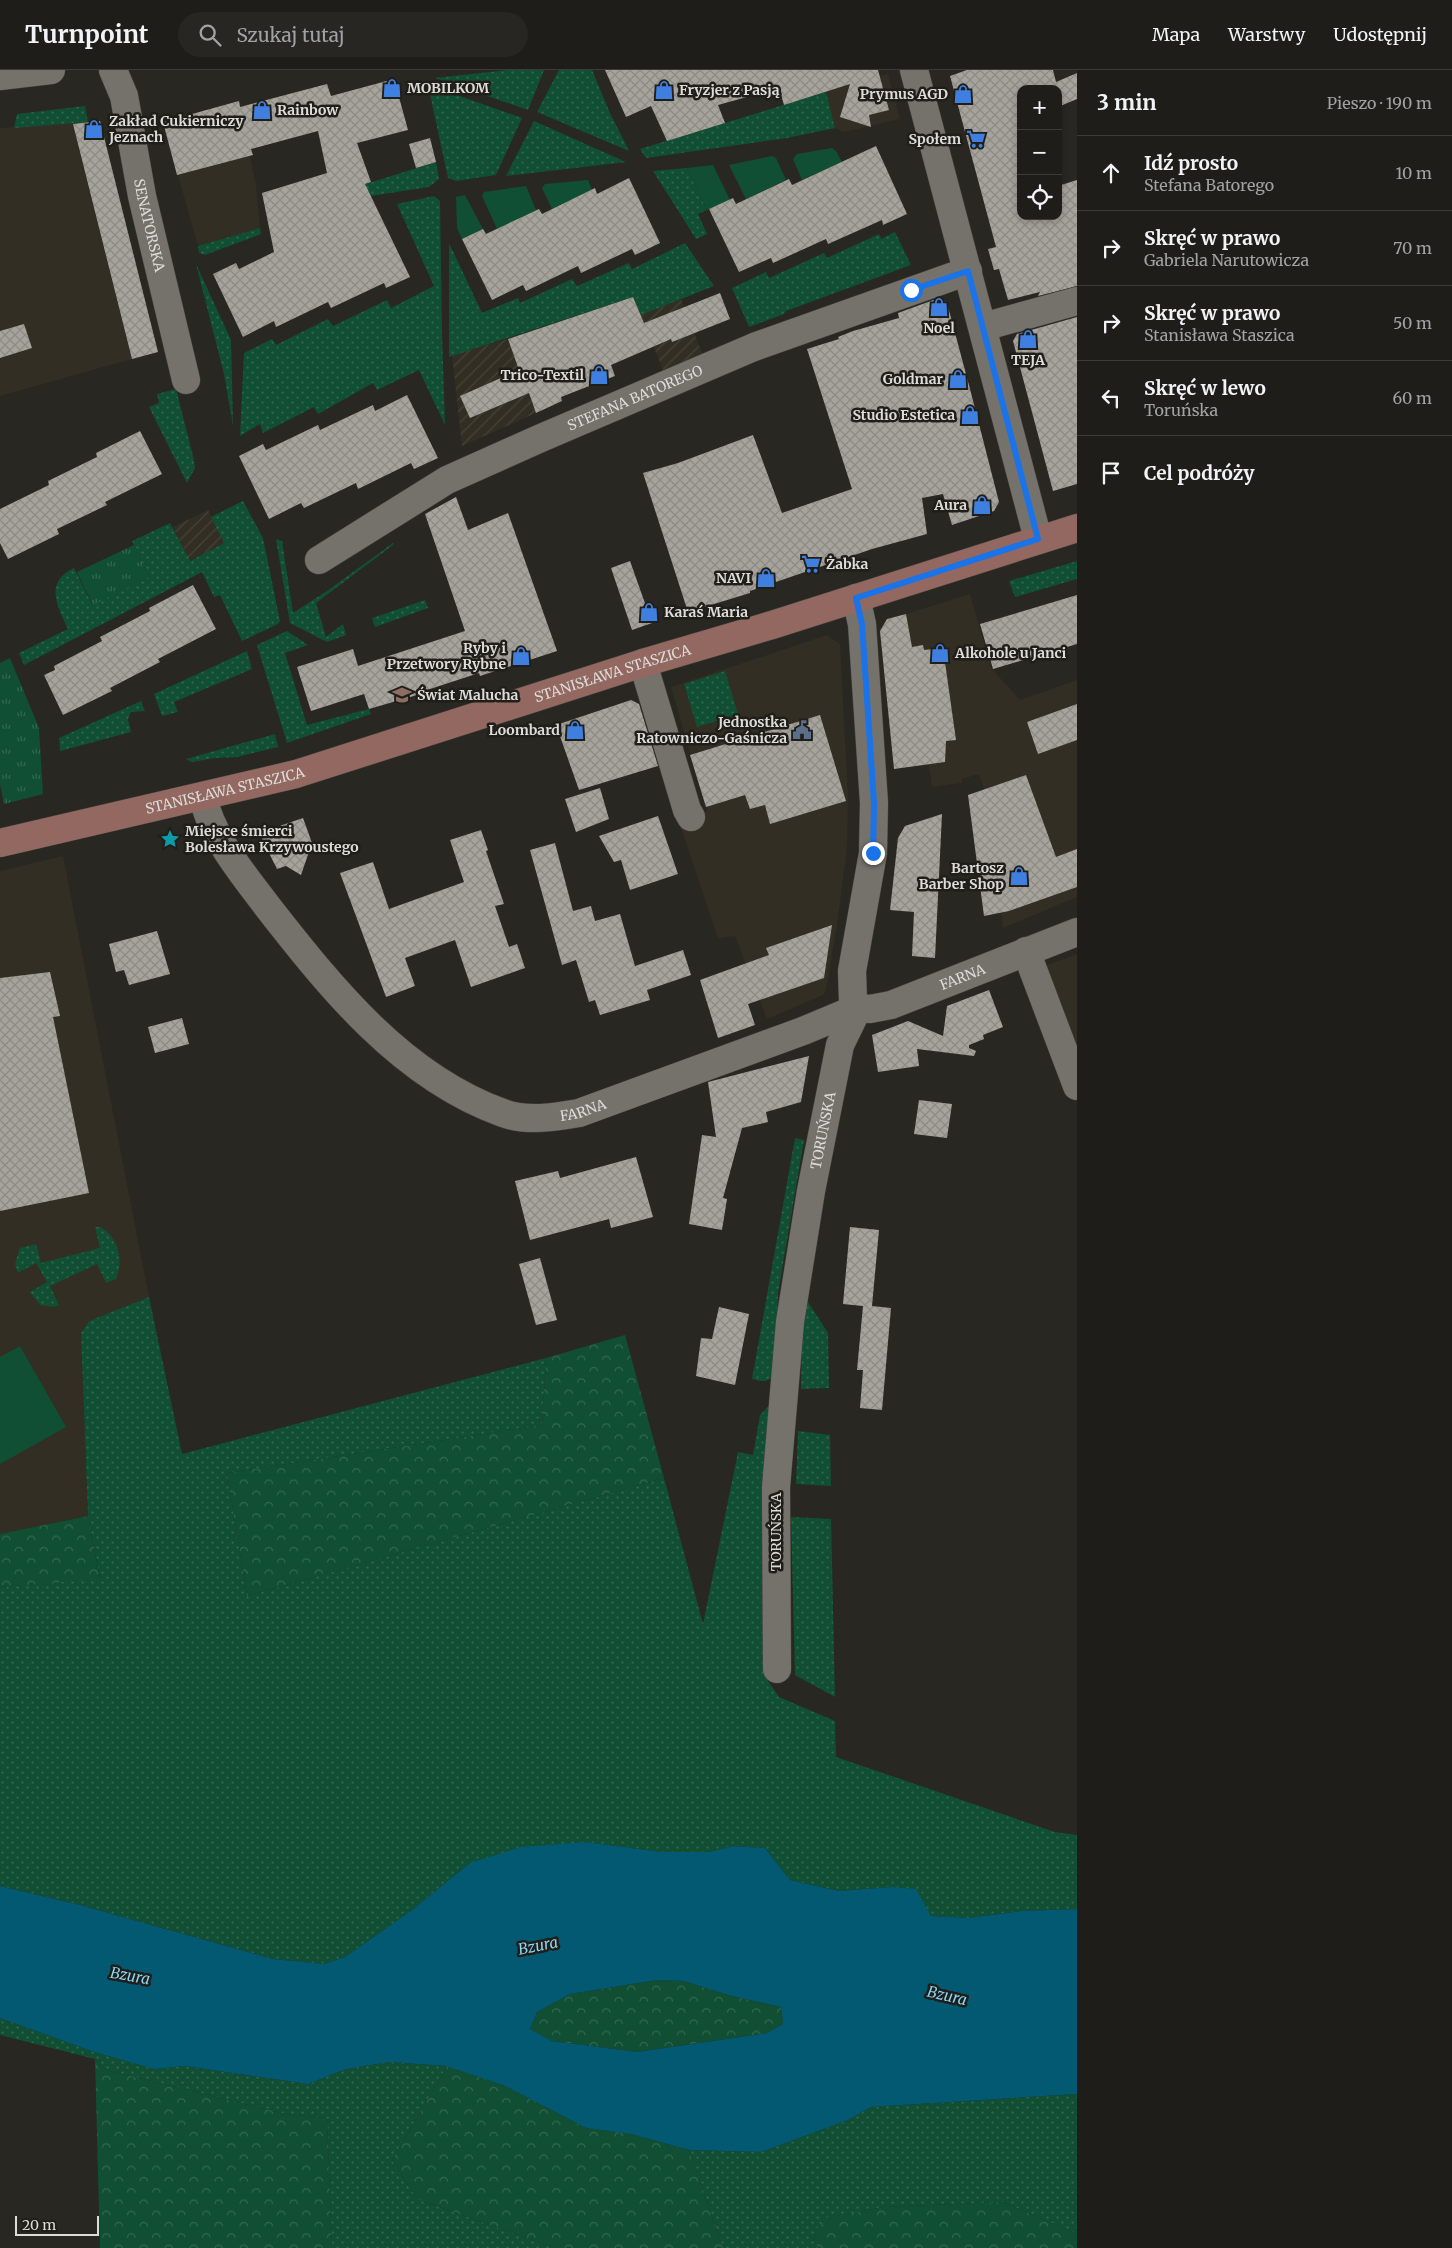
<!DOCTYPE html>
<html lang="pl">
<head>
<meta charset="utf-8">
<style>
  body { margin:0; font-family:Merriweather,serif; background:#272623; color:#f1f3f6 }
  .controls { position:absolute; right:15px; top:15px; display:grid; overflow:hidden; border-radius:10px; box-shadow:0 2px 8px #0003 }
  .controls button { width:45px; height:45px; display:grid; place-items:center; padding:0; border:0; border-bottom:1px solid #3c3b39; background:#1f1d1a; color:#f1f3f6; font:25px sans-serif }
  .scale { position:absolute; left:15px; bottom:12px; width:84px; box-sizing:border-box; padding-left:5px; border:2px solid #dddcd9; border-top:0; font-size:14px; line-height:18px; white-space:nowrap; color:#dddcd9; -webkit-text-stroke:4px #201e19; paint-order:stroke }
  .stop { position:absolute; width:15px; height:15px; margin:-11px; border:4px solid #1a73e8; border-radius:50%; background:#fff }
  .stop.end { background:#1a73e8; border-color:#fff; box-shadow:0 1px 5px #0008 }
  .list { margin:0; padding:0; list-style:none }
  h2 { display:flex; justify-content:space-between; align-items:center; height:65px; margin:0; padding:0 20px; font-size:21px }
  h2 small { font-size:16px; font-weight:400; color:#a1a2a2 }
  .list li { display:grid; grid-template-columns:32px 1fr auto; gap:15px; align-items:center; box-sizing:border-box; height:75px; padding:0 20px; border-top:1px solid #3c3b39 }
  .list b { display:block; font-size:19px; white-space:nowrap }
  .list p { margin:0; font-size:16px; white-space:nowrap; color:#a1a2a2 }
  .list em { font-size:16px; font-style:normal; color:#a1a2a2 }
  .icon { flex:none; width:28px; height:28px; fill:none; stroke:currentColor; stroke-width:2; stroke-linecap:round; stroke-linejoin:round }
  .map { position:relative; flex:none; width:1077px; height:2178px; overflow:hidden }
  header { display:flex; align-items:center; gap:30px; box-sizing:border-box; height:70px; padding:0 25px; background:#1f1d1a; border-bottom:1px solid #3c3b39 }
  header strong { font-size:24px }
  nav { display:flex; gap:28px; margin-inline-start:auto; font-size:18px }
  .search { width:350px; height:45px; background:#272623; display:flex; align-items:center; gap:12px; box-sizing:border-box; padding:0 18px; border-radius:28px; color:#a1a2a2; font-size:19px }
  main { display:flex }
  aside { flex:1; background:#1f1d1a }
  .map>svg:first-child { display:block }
  .built { fill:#322e23 }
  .industrial { fill:url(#industrial-furrows) }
  .grass { fill:url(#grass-dots) }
  .forest { fill:url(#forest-crowns) }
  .park { fill:url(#park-tufts) }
  .garden { fill:#104f33 }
  .water { fill:#035872; fill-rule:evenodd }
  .building { fill:url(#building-cross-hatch) }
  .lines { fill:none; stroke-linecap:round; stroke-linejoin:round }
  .street-casing { stroke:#474541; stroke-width:29 }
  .secondary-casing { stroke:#474541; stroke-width:29 }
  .street { stroke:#75726c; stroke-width:28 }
  .secondary { stroke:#926861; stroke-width:28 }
  .route { stroke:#1a73e8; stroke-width:6 }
  .labels { text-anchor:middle; stroke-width:5; stroke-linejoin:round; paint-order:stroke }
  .poi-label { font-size:14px; font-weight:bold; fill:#dddcd9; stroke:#201e19; text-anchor:end }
  .street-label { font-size:14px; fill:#dddcd9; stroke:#201e19 }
  .water-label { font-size:15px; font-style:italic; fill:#8ad7f8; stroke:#201e19 }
</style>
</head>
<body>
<header>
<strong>Turnpoint</strong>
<div class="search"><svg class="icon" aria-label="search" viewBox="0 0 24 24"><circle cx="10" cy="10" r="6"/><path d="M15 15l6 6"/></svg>Szukaj tutaj</div>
<nav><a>Mapa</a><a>Warstwy</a><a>Udostępnij</a></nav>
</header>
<main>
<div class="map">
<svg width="1077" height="2178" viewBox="0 0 1077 2178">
  <defs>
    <pattern id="industrial-furrows" width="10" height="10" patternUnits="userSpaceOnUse" patternTransform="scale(1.25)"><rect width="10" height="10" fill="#322e23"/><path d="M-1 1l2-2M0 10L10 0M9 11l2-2" fill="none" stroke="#464238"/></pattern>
    <pattern id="grass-dots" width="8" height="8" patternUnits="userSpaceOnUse" patternTransform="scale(1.25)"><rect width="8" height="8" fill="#104f33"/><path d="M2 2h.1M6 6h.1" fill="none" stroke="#326850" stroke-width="1.8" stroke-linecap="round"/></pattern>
    <pattern id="forest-crowns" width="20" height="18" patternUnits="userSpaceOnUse" patternTransform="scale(1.25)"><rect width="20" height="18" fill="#104f33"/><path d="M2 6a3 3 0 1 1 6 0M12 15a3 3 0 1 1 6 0" fill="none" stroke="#326850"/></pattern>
    <pattern id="park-tufts" width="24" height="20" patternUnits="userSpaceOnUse" patternTransform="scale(1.25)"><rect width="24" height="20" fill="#104f33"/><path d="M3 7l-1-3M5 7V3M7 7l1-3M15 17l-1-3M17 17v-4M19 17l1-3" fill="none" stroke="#326850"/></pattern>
    <pattern id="building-cross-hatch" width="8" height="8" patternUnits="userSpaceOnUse" patternTransform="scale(1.25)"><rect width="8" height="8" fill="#a6a39c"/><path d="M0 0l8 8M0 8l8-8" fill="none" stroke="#8d8b85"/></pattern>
  </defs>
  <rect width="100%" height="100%" fill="#292722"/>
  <!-- built -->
  <path class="built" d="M774,0L879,6L888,4L900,49L844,62L835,58L826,22L784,35Z
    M239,31L253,85L250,86L256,115L260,158L198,176L163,52Z
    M100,51L104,69L78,76L132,289L0,326V58Z
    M970,524L991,598L1020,630L1077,610V827L1003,858L985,722L979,704L962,709V713L932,717L906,544Z
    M827,565L840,574L848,725L847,779L837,855L826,920L823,925L767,949L735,866L718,868L679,752L707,741L671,617Z
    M63,786L149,1227L89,1251L81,1263L88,1446L0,1464V801Z
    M1077,884V979L1045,896Z"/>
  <!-- industrial -->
  <path class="industrial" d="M681,229L703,286L663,300L641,245Z
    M508,269L536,343L462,376L452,285Z
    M208,440L224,473L189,491L173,457Z"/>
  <!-- grass -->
  <path class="grass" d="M508,0H544L528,40L435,8Z
    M559,0H592L610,43L629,81L537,42Z
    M428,15L522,48L496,105L456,111L448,108Z
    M826,22L835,58L787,68L646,88L640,79Z
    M85,36L88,52L14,58L17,44Z
    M534,51L626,92L506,106Z
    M436,92L439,109L429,117L344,130L331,125Z
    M687,98L707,140L698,144L707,164L696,169L653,101Z
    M434,126L440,131L442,263L445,355L419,300L377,320L373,313L318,344L314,337L263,363L260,354L240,366L244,283L272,269L276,275L328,249L333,256L387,230L391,238L434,216L397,134Z
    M260,158L261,164L205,185L199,183L198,176Z
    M895,162L911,195L786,241L784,244L749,257L732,218L766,202L769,208L824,183L827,188L879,164L881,169Z
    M449,173L482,243L518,228L520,233L572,209L577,216L629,193L632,199L685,173L714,216L641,245L633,227L449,287Z
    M196,194L231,270L233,355L224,304Z
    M176,319L194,390L195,398L187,413L149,337L159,333L157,324Z
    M243,431L263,468L280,551L278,554L242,571L220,525L214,527L202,502L24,595L19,583L68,559C57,536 44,512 74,498L92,534L149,507L132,471L170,453L190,491L224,473L211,447Z
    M276,469L282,471L293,543L327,521L393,473V475L316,533L326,567L343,554L346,565L327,572L290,553Z
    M1077,491V509L1015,527L1009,511Z
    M425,530L428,538L375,557L372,548Z
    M287,561L308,575L285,583L307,655L369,639L371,644L287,673L257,575Z
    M247,581L252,599L174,632L178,642L162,646L154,624Z
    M725,601L738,644L697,657L684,614Z
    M141,631L145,641L131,642L128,649L131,662L60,681L59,668Z
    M275,664L278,677L237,687L215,688L192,692L186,689Z
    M795,1068L804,1070L778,1223L775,1303C768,1313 763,1312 752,1309Z
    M95,1157H101C118,1168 124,1190 116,1209L106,1213L97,1194L50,1216L59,1235L54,1237L40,1235L30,1222L47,1212L36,1193L18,1203L15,1194L20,1178L36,1174L41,1193L100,1178Z
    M149,1227L182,1384L546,1288L542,1355L227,1403L247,1526L664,1408L703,1554L738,1382L753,1385L760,1345L770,1335L768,1611L779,1627L835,1651L836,1687L1055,1762L1077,1765V1839L1021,1841L969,1848L931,1846L890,1817L839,1821L790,1810L765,1778L733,1776L710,1782H662L586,1772L470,1793L412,1840L345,1887L324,1894L273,1889L80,1835L0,1816V1517L100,1508L88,1446L81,1263L89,1251Z
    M808,1232L828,1263L829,1318L801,1319L802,1244Z
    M798,1361L830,1365L831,1416L796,1414Z
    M791,1447L831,1449L835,1627L795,1605Z
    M0,1948L94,1982L154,1999L185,1996L308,2014L346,1999L390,1992L447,1996L392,2090L417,2129L555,2178H332L327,2048L286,2044L106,2000L95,1989L0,1965Z
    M1077,2024V2164L1003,2132L883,2137L821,2149L814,2170L818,2178H723L689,2080L761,2082L848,2050L871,2037Z"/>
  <!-- forest -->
  <path class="forest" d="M625,1265L664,1408L247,1526L227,1403L542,1355L546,1288Z
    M88,1446L100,1509L0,1517V1464Z
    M657,1910L684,1911L728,1925L781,1937L783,1954L767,1963L637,1982L552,1971L530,1959L537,1942L570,1924Z
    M95,1989L106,2000L286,2044L327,2048L332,2178H100Z
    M447,1996L503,2015L586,2058L631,2064L689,2080L723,2178H555L417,2129L392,2090Z
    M1003,2132L1077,2164V2178H818L814,2170L820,2149L883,2137Z"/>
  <!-- park -->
  <path class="park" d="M134,475L149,507L93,535L77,502Z
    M10,588L39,658L43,724L4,734L0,714V593Z"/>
  <!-- garden -->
  <path class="garden" d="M832,78L836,81L842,92L802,110L793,89L797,84Z
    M772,86L776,88L786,110L746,129L729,95Z
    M713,95L730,130L707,140L687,98Z
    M588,110L592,120L552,139L542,118L545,114Z
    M526,116L536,140L497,159L482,126L484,122Z
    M465,125L483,159L462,169L457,158L456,127Z
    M20,1276L66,1357L0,1394V1287Z"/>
  <!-- water -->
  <path class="water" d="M586,1772L662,1782H710L733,1776L765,1778L790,1810L839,1821L890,1817L916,1819L931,1846L969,1848L1021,1841L1077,1839V2024L871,2037L848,2050L761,2082L689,2080L631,2064L586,2058L503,2015L446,1996L390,1992L346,1999L308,2014L185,1996L154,1999L94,1982L0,1948V1816L80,1835L273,1889L324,1894L345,1887L412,1840L470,1793L521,1777ZM657,1910L684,1911L728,1925L781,1937L783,1954L767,1963L637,1982L552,1971L530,1959L537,1942L570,1924Z"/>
  <!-- building -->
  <path class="building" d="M605,0H878L889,40L869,45L871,57L840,47L850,14L784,35L779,18L718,35L725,53L667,71L651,36L626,47Z
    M967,0H1053L1056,12L1077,3V29L1058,37V19H1021V146H1058V116L1077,110V216L1038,226L1040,222L1008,230L999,199L994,200L988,179L996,177L950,6Z
    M394,9L408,60L357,73L371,112L365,114L410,207L386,218L384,213L331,238L328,232L276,257L274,251L243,267L213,204L236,193L239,199L274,182L262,123L327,103L318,61L251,79L253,85L177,105L163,52L239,31L240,37L327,14L331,26Z
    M100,51L158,282L132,289L73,54Z
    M430,68L436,92L416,98L409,74Z
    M876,76L907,144L883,155L882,150L828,174L826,169L773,193L771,188L739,202L709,139L733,128L736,134L789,109L792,115Z
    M629,108L660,173L635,185L632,179L581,203L578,196L526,221L523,215L492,230L462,169L483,159L486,164L539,139L542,144L595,118L597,124Z
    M720,223L730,249L672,272L671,269L611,295L615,306L561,327L562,331L536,343L529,323L470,348L460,326L519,300L508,269L633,227L644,253Z
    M939,228L947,233L970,319L999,432L994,441L952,455L943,424L922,428L927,464L872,479L750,521V523L688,542L643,403L678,393L753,365L782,443L852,419L807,279L839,269L838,267L853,261L899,248L898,243Z
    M1077,247V414L1053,421L1013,271L1017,264Z
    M24,254L32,278L0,288V261Z
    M407,325L438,388L414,399L411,393L358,419L356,413L304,438L301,433L269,449L239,386L263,374L266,380L318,355L320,360L373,335L375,341Z
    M140,361L162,404L105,432L107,435L57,459L59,464L8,489L0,473V439L49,415L48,411L97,387L96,383Z
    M456,427L468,460L508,443L557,581L480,606L479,603L424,621V623L369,639L364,624L311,641L297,597L353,579L358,596L465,561L425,444Z
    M630,491L652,553L632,560L611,498Z
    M193,515L216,559L158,589L160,592L110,618L112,621L63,645L44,605L55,600L54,596L102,571L100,567L150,541L149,538Z
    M1077,525V574L993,599L980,554Z
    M906,544L912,577L923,575L924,580L943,578L956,670L946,671L945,692L894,699L880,561L887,549Z
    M631,630L639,634L658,696L579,720L556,655Z
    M1077,634V670L1038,684L1027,652Z
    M820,645L846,731L770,754L765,735L750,739L745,725L706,737L690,685Z
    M1026,705L1056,787L1077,779V817L1009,841L984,846L968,725Z
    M600,718L609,749L576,762L565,729Z
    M942,744L935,888L912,886L914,842L890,840L898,768L905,756Z
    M658,746L678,804L630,820L621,790L614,792L599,766Z
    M303,748L312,773L301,805L286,796L277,799L259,763Z
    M481,760L488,780L486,781L504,834L495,836L509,877L517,874L525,898L471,917L455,870L405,888L415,916L386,927L340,803L373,792L389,839L464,812L450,770Z
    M555,773L573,841L591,836L595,851L620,844L635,896L683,880L691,905L647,920L650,930L600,945L595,930L589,932L576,890L562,895L530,780Z
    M832,855L824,908L748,934L755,955L718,968L700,910L769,885L766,878Z
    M157,861L170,904L129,915L124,900L116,902L109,874Z
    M50,902L60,946L53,947L89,1123L0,1141V908Z
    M989,920L1003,957L983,965L984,969L969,975V978L976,981L974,986L917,979L919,996L878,1002L872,965L908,951L943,966L947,936Z
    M182,948L189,974L155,983L148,957Z
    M809,986L801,1032L766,1042L768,1052L742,1058L723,1128L727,1129L722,1160L689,1154L702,1065L716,1067L708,1012Z
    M919,1030L952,1034L947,1068L914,1064Z
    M636,1087L653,1147L611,1158L609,1149L530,1170L515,1111L558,1101L560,1108Z
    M850,1157L879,1160L872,1236L891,1238L882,1340L860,1338L863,1300H857L863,1236L843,1234Z
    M540,1188L557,1250L536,1255L519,1194Z
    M719,1237L749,1244L735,1315L696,1306L701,1268L712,1269Z"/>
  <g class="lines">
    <!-- street casing -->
    <g class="street-casing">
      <g id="street">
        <path id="s1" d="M113,0L124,26L142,126L186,310"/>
        <path d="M914,0L1038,469"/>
        <path d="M0,6L51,0"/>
        <path d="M983,257L1077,231"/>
        <path id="s2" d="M319,490L447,410L541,368L754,277L968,201"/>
        <path d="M643,593L687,740L691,747"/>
        <path id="s3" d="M203,726C210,765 243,804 267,836C331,918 402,1007 503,1043C526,1052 556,1047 579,1043L803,961L858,938L870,939L891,935L1077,862"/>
        <path d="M1026,881L1077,1016"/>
        <path id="s4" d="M777,1599L776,1417L790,1252L811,1121L840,975L858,938L853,931L852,901L873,783L874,733L862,554L856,528"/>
      </g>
    </g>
    <!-- secondary casing -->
    <g class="secondary-casing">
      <g id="secondary">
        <path id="s5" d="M0,773L296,704L643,593L772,555L1077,458"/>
      </g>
    </g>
    <!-- street -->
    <use href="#street" class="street"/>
    <!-- secondary -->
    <use href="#secondary" class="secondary"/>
  </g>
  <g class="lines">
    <!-- route -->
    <path class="route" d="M873,783L874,733L862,554L856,528L1038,469L968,201L911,220"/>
  </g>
  <!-- icons -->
  <defs>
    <g id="shop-bare" transform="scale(1.5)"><path d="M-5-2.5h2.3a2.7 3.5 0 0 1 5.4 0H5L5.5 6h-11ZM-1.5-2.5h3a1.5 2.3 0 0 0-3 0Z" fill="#3f7fe0" stroke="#201e19" stroke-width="2.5" paint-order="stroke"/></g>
    <g id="supermarket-bare" transform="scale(1.5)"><path d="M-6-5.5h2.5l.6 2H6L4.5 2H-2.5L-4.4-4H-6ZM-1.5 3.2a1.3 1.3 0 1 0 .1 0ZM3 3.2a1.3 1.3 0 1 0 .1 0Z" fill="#3f7fe0" stroke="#201e19" stroke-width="2.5" paint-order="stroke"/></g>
    <g id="school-bare" transform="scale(1.5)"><path d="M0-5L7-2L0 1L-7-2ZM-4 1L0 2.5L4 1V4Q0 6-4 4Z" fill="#8d6e63" stroke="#201e19" stroke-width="2.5" paint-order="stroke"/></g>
    <g id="civic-bare" transform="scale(1.5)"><path d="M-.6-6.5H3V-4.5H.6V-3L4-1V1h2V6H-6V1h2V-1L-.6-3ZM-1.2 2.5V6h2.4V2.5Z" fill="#5c6f8a" stroke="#201e19" stroke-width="2.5" paint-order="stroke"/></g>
    <g id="sight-bare" transform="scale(1.5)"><path d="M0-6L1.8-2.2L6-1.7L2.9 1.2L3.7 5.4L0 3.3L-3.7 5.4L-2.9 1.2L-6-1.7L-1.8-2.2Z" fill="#0f9aa8" stroke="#201e19" stroke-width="2.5" paint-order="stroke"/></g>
  </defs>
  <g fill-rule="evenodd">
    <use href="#shop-bare" x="392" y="18"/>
    <use href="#shop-bare" x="664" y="20"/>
    <use href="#shop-bare" x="963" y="24"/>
    <use href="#shop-bare" x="262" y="40"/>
    <use href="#shop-bare" x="94" y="59"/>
    <use href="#supermarket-bare" x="976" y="69"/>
    <use href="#shop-bare" x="939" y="237"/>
    <use href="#shop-bare" x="1028" y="269"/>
    <use href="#shop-bare" x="599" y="305"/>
    <use href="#shop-bare" x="958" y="309"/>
    <use href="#shop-bare" x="970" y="345"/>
    <use href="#shop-bare" x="982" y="435"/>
    <use href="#supermarket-bare" x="811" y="494"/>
    <use href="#shop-bare" x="766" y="508"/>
    <use href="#shop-bare" x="649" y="542"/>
    <use href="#shop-bare" x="940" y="583"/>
    <use href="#shop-bare" x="521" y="586"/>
    <use href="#school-bare" x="402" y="625"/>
    <use href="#shop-bare" x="575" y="660"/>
    <use href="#civic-bare" x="802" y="660"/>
    <use href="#sight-bare" x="170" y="769"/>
    <use href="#shop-bare" x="1019" y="806"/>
  </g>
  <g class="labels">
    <!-- poi labels -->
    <g class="poi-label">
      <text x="407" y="23" text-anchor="start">MOBILKOM</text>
      <text x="679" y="25" text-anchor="start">Fryzjer z Pasją</text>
      <text x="948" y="29">Prymus AGD</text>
      <text x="277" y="45" text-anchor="start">Rainbow</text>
      <text x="109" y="56" text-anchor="start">Zakład Cukierniczy<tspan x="109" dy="16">Jeznach</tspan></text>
      <text x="961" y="74">Społem</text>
      <text x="939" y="263" text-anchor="middle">Noel</text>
      <text x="1028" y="295" text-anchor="middle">TEJA</text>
      <text x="584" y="310">Trico-Textil</text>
      <text x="943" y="314">Goldmar</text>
      <text x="955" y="350">Studio Estetica</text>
      <text x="967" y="440">Aura</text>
      <text x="826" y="499" text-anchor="start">Żabka</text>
      <text x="751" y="513">NAVI</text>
      <text x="664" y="547" text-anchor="start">Karaś Maria</text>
      <text x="506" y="583">Ryby i<tspan x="506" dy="16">Przetwory Rybne</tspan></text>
      <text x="955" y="588" text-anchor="start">Alkohole u Janci</text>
      <text x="417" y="630" text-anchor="start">Świat Malucha</text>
      <text x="787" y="657">Jednostka<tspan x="787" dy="16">Ratowniczo-Gaśnicza</tspan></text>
      <text x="560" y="665">Loombard</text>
      <text x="185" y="766" text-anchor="start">Miejsce śmierci<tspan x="185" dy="16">Bolesława Krzywoustego</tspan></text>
      <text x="1004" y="803">Bartosz<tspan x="1004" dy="16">Barber Shop</tspan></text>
    </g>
    <!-- street labels -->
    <g class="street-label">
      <text dy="5" stroke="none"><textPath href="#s1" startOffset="160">SENATORSKA</textPath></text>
      <text dy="5" stroke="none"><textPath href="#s2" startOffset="356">STEFANA BATOREGO</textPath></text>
      <text dy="5" stroke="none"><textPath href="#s5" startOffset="636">STANISŁAWA STASZICA</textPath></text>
      <text dy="5" stroke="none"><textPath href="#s5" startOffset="231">STANISŁAWA STASZICA</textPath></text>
      <text dy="5" stroke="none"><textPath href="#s3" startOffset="932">FARNA</textPath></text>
      <text dy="5" stroke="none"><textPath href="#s3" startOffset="528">FARNA</textPath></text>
      <text dy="5" stroke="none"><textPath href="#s4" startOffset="542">TORUŃSKA</textPath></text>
      <text transform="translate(776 1462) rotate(-90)" y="5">TORUŃSKA</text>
    </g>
    <!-- water labels -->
    <g class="water-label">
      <text transform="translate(538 1876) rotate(-11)" y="5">Bzura</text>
      <text transform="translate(130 1906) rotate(10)" y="5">Bzura</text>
      <text transform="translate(947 1926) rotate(13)" y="5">Bzura</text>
    </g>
  </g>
</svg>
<div class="controls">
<button>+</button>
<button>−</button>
<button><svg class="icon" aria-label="locate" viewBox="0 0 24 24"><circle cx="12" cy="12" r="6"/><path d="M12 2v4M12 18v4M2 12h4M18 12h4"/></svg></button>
</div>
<div class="scale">20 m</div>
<div class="stop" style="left:911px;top:220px"></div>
<div class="stop end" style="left:873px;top:783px"></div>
</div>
<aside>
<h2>3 min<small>Pieszo · 190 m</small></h2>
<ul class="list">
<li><svg class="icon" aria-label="ahead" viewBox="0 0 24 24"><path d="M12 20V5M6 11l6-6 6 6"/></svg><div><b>Idź prosto</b><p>Stefana Batorego</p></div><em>10 m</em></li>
<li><svg class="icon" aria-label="right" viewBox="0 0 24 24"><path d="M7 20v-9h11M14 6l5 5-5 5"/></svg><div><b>Skręć w prawo</b><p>Gabriela Narutowicza</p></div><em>70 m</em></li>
<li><svg class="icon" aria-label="right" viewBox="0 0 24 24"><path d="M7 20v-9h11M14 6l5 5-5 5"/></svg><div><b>Skręć w prawo</b><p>Stanisława Staszica</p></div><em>50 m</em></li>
<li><svg class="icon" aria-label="left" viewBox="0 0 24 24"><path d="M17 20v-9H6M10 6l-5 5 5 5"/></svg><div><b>Skręć w lewo</b><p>Toruńska</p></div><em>60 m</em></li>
<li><svg class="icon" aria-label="arrive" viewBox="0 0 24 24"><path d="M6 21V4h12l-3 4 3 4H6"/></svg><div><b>Cel podróży</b></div></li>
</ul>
</aside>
</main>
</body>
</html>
